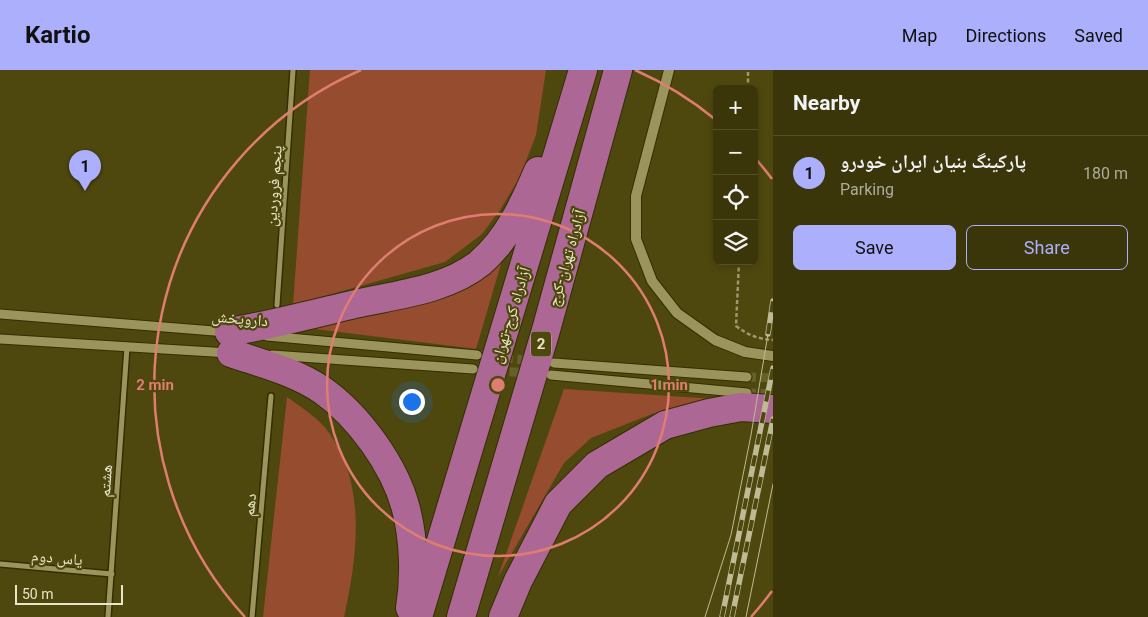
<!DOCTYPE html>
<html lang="en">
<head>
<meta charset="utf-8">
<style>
  body { margin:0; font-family:Roboto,"Noto Naskh Arabic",sans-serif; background:#423e13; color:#f1f3f6 }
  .controls { position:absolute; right:15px; top:15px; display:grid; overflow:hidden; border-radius:8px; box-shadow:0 2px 8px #0003 }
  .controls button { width:45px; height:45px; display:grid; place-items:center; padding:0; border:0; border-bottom:1px solid #54502b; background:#3b360a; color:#f1f3f6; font:25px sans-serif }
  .scale { position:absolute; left:15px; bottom:12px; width:108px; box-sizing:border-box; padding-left:5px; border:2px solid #e8e5c8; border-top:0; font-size:14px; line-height:18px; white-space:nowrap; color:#e8e5c8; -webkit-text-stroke:4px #4f480e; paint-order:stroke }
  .you { position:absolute; left:411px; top:331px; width:18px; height:18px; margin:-12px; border:4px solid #fff; border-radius:50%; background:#1a73e8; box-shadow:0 0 0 8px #1a73e833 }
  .badge { display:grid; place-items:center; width:32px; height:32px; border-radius:50%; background:#acaffb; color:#111; font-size:16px; font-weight:700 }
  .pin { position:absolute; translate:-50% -41px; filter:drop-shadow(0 1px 2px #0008) }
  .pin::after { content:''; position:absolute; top:26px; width:18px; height:15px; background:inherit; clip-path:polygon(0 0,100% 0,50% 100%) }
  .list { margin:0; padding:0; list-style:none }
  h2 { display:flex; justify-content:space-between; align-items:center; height:65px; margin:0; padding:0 20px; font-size:21px }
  h2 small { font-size:16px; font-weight:400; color:#acab9c }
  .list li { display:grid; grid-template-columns:32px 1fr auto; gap:15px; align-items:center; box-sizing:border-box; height:75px; padding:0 20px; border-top:1px solid #54502b }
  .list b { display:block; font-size:19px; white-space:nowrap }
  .list p { margin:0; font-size:16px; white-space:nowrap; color:#acab9c }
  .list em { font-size:16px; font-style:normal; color:#acab9c }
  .actions { display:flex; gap:10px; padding:15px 20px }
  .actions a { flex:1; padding:11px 0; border:1px solid #acaffb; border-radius:8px; text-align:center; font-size:18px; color:#acaffb }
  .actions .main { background:#acaffb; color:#111 }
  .icon { flex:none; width:28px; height:28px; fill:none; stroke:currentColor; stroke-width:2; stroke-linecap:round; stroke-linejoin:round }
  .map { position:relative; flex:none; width:773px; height:547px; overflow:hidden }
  header { display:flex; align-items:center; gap:30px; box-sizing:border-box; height:70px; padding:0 25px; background:#acaffb; color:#111 }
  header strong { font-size:24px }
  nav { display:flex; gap:28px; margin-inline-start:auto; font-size:18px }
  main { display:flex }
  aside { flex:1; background:#3b360a }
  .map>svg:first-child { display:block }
  .green { fill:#954c2f }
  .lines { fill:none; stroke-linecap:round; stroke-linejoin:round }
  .tertiary-tunnel { stroke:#66602a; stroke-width:9; stroke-dasharray:9 4.5; stroke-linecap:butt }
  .minor-casing { stroke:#332e02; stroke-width:8 }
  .tertiary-casing { stroke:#332e02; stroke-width:11 }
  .secondary-casing { stroke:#332e02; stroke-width:12 }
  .motorway-casing { stroke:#332e02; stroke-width:30 }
  .path { stroke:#9c976c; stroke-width:2.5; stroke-dasharray:4 2.5; stroke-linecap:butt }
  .minor { stroke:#9c945d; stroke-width:5 }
  .tertiary { stroke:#9c945d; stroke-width:9 }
  .secondary { stroke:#9c945d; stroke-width:10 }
  .motorway { stroke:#ad6794; stroke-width:28 }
  .tram { stroke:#beba95; stroke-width:1 }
  .rail-casing { stroke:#beba95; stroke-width:5.5 }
  .rail { stroke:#4f480e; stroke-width:4; stroke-dasharray:11; stroke-linecap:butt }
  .ring { fill:none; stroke:#de7d70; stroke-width:2.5 }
  .labels { text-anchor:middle; stroke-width:4.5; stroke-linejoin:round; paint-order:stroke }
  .shield { fill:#4f480e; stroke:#bab690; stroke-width:1 }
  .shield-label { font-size:15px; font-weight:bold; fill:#e8e5c8 }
  .street-label { font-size:16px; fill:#e8e5c8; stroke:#4f480e }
  .centre { fill:#de7d70; stroke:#4f480e; stroke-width:2.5 }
  .ring-label { font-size:15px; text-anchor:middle; font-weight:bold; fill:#de7d70; stroke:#4f480e; stroke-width:4.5; stroke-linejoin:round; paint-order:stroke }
</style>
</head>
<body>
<header>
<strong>Kartio</strong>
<nav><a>Map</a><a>Directions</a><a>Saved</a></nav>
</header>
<main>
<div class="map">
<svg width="773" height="547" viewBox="0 0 773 547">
  <rect width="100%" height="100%" fill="#4f480e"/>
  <!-- green -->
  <path class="green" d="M310,0H546L536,65L520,107L500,140L482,164L445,192L293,235Z
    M503,187L476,279L307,258Z
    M564,319L716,329L652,344L591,368L564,393L498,507Z
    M287,327C302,338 319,348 330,364C367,417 357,488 344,547H263Z"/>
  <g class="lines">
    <!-- tertiary-tunnel -->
    <path class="tertiary-tunnel" d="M477,285L533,291
      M496,301L531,303
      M747,307L773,308
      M747,323L773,324"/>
    <!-- minor casing -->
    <g class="minor-casing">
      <path id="minor" d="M277,235L293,0
        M0,494L112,504
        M108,547L127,277
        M252,547L271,326"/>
    </g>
    <!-- tertiary casing -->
    <g class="tertiary-casing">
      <path id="tertiary" d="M0,244L227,262
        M267,266L477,285
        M0,269L229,283
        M272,285L473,299
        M554,293L747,307
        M551,305L747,323"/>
    </g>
    <!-- secondary casing -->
    <g class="secondary-casing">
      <path id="secondary" d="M669,0L636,126V169L652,211L677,243L715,270L745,282L773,286"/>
    </g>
    <!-- motorway casing -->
    <g class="motorway-casing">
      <path id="motorway" d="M229,262C271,255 313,244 355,234C395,225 447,220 480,193C508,169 524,134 538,101
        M231,283C260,293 296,302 322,320C359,346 395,396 406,439C414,470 415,507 410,538
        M418,547L583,0
        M461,547L546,260L618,0
        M503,547L518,511L558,434L597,395L665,355L709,343L741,337L773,339"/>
    </g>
    <!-- path -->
    <path class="path" d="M748,19V0
      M739,191L736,256C748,265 758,269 773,270"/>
    <!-- minor -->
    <use href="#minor" class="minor"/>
    <!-- tertiary -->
    <use href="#tertiary" class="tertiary"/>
    <!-- secondary -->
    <use href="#secondary" class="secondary"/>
    <!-- motorway -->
    <use href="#motorway" class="motorway"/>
    <!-- tram -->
    <path class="tram" d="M705,547L731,465L751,365L768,264
      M746,547L773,414"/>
    <!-- rail casing -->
    <g class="rail-casing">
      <path id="rail" d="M768,264L773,231
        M722,547L773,298
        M732,547L773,349"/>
    </g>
    <!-- rail -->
    <use href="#rail" class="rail"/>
  </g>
  <!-- distance rings -->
  <g class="ring">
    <circle cx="498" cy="315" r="171"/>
    <path d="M772 521A343 343 0 0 1 751 547M245 547A343 343 0 0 1 361 0M635 0A343 343 0 0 1 716 50M755 88A343 343 0 0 1 772 109"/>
  </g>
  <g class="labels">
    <!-- shield labels -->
    <rect class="shield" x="531" y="261.5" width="20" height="25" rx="4"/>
    <g class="shield-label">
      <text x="541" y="279">2</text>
    </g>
    <!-- street labels -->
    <g class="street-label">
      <text transform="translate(273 116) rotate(-86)" y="6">پنجم فروردین</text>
      <text transform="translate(566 188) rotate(-74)" y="6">آزادراه تهران-کرج</text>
      <text transform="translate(510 245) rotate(-73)" y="6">آزادراه کرج-تهران</text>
      <text transform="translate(240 248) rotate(5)" y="6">داروپخش</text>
      <text transform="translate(105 411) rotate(-86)" y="6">هشتم</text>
      <text transform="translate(249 435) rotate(-85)" y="6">دهم</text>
      <text transform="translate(57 487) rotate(5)" y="6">یاس دوم</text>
    </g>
  </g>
  <circle cx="498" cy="315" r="8" class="centre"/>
  <g class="ring-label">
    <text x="669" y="320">1 min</text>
    <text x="155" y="320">2 min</text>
  </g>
</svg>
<div class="controls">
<button>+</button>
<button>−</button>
<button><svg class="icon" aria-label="locate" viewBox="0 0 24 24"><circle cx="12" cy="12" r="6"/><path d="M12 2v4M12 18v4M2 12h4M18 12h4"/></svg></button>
<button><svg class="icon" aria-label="layers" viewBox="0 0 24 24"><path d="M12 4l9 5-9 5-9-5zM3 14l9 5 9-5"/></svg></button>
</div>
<div class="scale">50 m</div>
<div class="you"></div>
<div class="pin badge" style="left:85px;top:121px">1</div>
</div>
<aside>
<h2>Nearby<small></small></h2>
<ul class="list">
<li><span class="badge">1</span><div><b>پارکینگ بنیان ایران خودرو</b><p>Parking</p></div><em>180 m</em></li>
</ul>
<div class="actions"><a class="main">Save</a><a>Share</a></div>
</aside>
</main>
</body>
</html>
